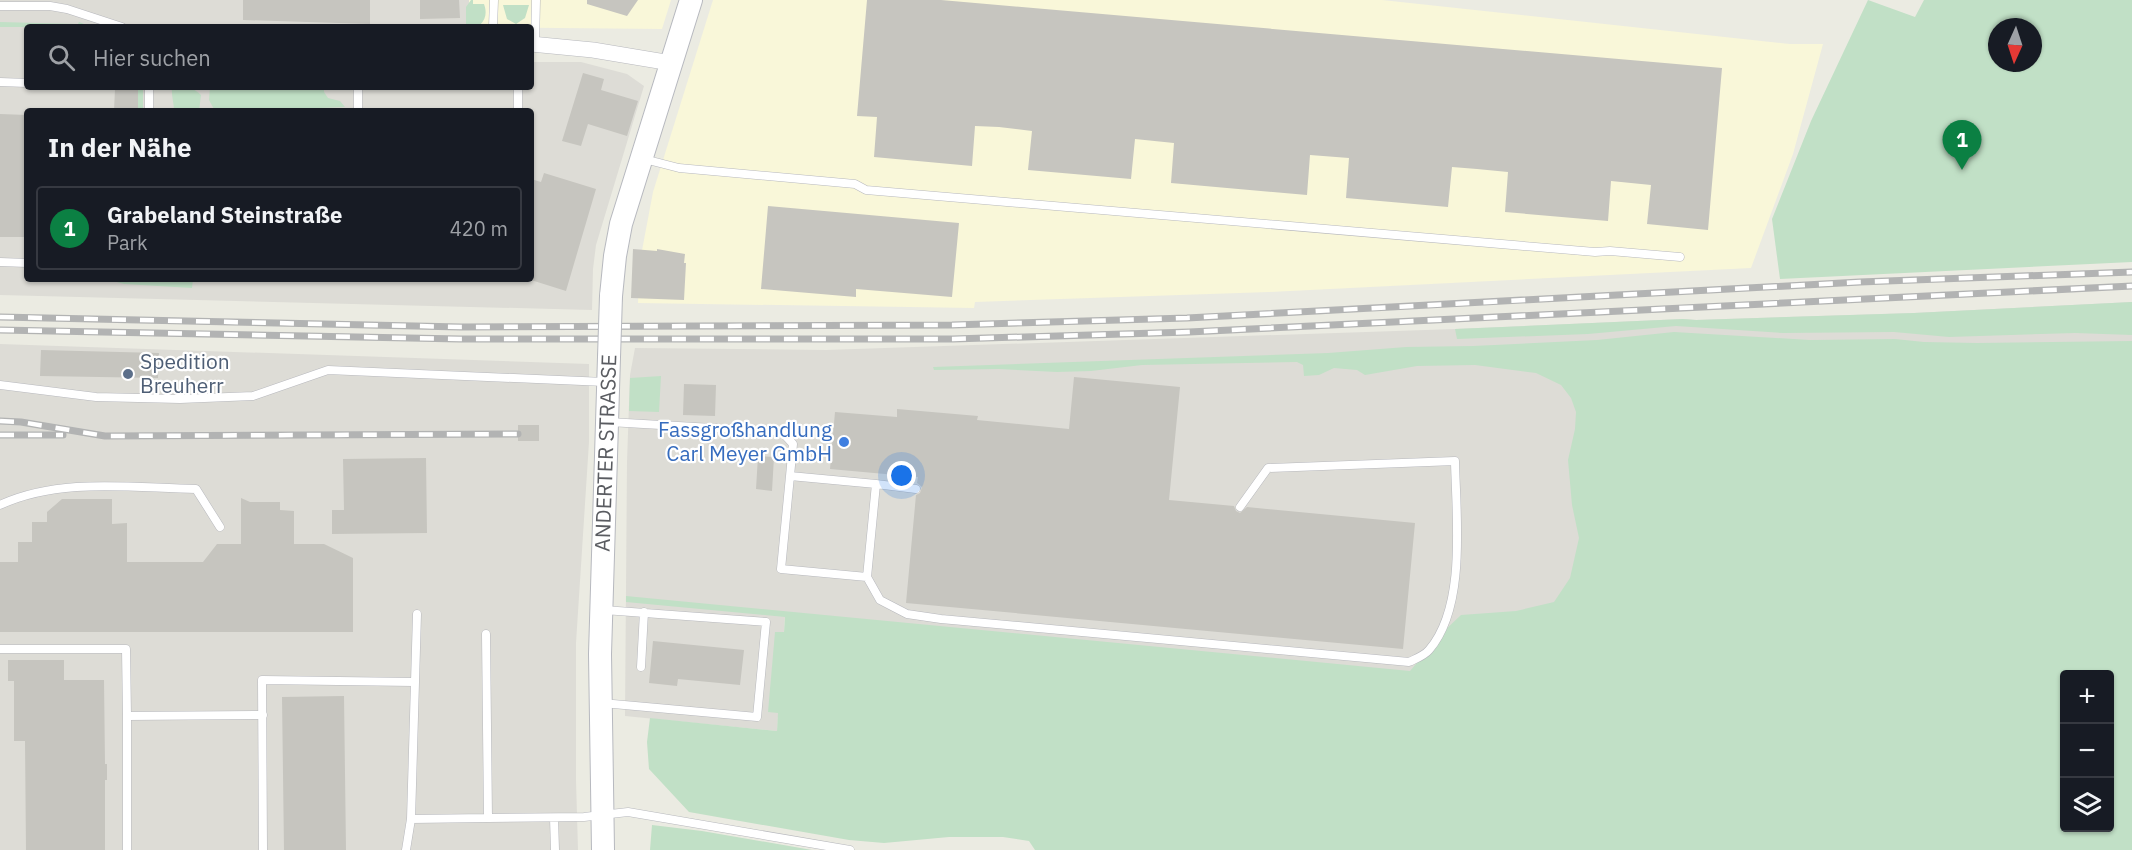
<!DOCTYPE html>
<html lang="de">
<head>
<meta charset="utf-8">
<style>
  body { margin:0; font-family:"IBM Plex Sans",sans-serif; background:#20242c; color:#f1f3f6 }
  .controls { position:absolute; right:18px; bottom:18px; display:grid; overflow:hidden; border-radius:6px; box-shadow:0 2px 4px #0004 }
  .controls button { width:54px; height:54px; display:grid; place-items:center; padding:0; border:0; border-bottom:2px solid #363941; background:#171b24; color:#f1f3f6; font:30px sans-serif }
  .compass { position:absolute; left:1988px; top:18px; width:54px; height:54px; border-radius:50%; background:#171b24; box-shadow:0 2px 4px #0004; rotate:183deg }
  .you { position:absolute; left:902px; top:476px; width:21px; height:21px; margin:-15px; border:4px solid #fff; border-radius:50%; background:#1a73e8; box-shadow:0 0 0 9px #1a73e833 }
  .badge { display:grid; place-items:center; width:39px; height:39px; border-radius:50%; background:#0b8043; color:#fff; font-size:20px; font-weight:700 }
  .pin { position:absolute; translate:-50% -50px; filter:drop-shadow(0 2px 3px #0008) }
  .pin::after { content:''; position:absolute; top:32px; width:21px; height:18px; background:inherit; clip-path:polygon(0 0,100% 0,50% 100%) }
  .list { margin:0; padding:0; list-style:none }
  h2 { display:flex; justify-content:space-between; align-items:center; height:78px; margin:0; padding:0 24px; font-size:26px }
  h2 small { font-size:20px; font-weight:400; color:#9ea1a6 }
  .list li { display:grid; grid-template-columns:39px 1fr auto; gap:18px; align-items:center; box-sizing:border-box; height:84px; margin:0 12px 12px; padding:0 12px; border:2px solid #363941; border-radius:6px }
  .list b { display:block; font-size:22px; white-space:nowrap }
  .list p { margin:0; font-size:20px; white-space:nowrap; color:#9ea1a6 }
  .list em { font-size:20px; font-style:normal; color:#9ea1a6 }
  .icon { flex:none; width:33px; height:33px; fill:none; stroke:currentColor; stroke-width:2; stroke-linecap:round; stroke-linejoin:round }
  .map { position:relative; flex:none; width:2132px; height:850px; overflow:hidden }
  .search { position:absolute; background:#171b24; box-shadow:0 2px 4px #0004; left:24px; top:24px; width:510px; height:66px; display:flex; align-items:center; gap:15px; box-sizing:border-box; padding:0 21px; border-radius:6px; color:#9ea1a6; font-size:22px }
  .panel { position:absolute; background:#171b24; box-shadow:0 2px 4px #0004; left:24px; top:108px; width:510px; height:174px; border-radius:6px }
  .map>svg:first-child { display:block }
  .commercial { fill:#f9f7d9 }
  .industrial { fill:#dddcd6; fill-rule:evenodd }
  .green { fill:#c1e0c6; fill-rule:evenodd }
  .building { fill:#c6c5bf }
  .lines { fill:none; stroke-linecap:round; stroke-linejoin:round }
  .lane-casing { stroke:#b7b8bd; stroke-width:9 }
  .street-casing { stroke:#b7b8bd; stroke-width:16 }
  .secondary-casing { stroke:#b7b9bf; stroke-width:24 }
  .lane { stroke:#fff; stroke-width:8 }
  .street { stroke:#fff; stroke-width:15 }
  .secondary { stroke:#fff; stroke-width:22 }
  .rail-casing { stroke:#b2b3b3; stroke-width:7 }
  .rail { stroke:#fff; stroke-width:4.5; stroke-dasharray:14; stroke-linecap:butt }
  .secondary-bridge-casing { stroke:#b7b9bf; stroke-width:24; stroke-linecap:butt }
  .secondary-bridge { stroke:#fff; stroke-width:22 }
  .service-dot { fill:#5c6f8a; stroke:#fff; stroke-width:2 }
  .shop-dot { fill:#3f7fe0; stroke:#fff; stroke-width:2 }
  .labels { text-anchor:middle; stroke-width:4.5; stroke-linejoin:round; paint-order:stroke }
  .service-label { font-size:21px; fill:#4e5e75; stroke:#fff; text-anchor:start }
  .shop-label { font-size:21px; fill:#366cbe; stroke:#fff; text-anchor:end }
  .street-label { font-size:21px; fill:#5a5c61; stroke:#fff }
</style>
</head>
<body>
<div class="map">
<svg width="2132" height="850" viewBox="0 0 2132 850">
  <rect width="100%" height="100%" fill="#ebebe2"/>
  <!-- commercial -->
  <path class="commercial" d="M469,0H671L662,29L469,27Z
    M713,0H1382L1790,44H1823L1793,154L1751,268L1269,292L975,302L974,308L638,303L640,261L653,192Z"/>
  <!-- industrial -->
  <path class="industrial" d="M0,0H469V27H27V87H531V62H581L627,74L644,86L596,245L593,269L592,310L0,295ZM27,111H531V279H27Z
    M2132,302V395L1581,687L785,616L777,731L625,716L627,462L630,375L635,348L826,350L1455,329L1683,319L1696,320L1914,313Z
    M0,344L589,364V442L576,643V780L578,850H0Z"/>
  <!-- green -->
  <path class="green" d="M471,0H473V4H484C487,12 486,19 480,25L466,26V7Z
    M1868,0L1915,17L1924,0H2132V262L1780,279L1772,219L1811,121ZM1997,27H2033V63H1997Z
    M503,5H529L525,18L516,24L507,19Z
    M0,22L78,24L79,22L92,27H0Z
    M115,87H143V111H138V90L115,89Z
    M172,87C185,87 192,86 201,95L199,111H174C174,102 171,95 172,87Z
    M210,87H324V92L328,98L340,101L345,107L320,108L319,111H215L209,100Z
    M113,279H193L192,288L124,284L113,281Z
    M2132,302V335L2075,333L1949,337L1894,332L1783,333L1676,326L1588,334L1457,339L1455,329L1683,319L1696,320L1914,313Z
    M1674,332L1810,340L1895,339L1924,342L1977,343L2132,341V850H1035L1029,841L1003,837H949L884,843L849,840L689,812L649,769L647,742L650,718L777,731L778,713L768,712L775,632H784L785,617L626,602V596L1410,671L1443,632L1461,615L1516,611L1554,602L1570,578L1579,538L1572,505L1568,460L1575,429L1576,412L1571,398L1561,385L1536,373L1475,365L1417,366L1365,375L1357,370L1334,368L1319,375L1304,376L1303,365L1297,362L1142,365L1091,371L1057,372L999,369L934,370L933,367L1328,353L1406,347L1473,346L1597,340ZM2064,674H2110V828H2064Z
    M661,376L659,412L629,411L630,378Z
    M652,825L702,831L812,850H650Z"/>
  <!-- building -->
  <path class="building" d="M243,0H370V24L243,20Z
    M420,0H459L460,18L420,19Z
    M587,0H638L627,16L587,4Z
    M867,0H941L1722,68L1708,230L1647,224L1651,185L1611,181L1608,221L1505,212L1508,172L1477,169L1452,167L1448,207L1346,198L1349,158L1310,155L1307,195L1171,183L1174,143L1135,139L1131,179L1028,170L1032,131L999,127L975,126L972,166L874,157L877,117L857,116Z
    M583,73L604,79L601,90L638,101L627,136L588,124L581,146L562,141Z
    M115,89H138V111H114Z
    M0,114L27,115V237H0Z
    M544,173L596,189L566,291L531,280V179L541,182Z
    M768,206L959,223L952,297L856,289V297L761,289Z
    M633,249L657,251V249L685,254L684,263H686L684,300L631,298Z
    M41,350L159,353L158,378L40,376Z
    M1074,377L1180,387L1169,500L1234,506L1236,511L1240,513L1247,507L1415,523L1403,649L906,603L916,495L920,493L922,487L917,483L918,477L830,469L835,412L897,417V409L978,416L977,420L1069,429Z
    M684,384L716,385L715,416L683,415Z
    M518,425H539V441H518Z
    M758,456L774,457L772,491L756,489Z
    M426,458L427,533L332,534V510H344L343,459Z
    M241,498L250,502H280V510L294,511V544H324L353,558V632H0V562H18V542H32V522H47V512L62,499H112V524L127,523V562H203L217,544H241Z
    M653,641L744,650L740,685L678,679L677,686L649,683Z
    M8,660H64V680H104L105,764H107V780H105V850H26L25,741H14V681H8Z
    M344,696L346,850H284L282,697Z"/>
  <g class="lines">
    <!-- lane casing -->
    <g class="lane-casing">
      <path id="lane" d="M0,6H50L67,9L122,27
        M493,27L494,0
        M535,44L536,0
        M0,82L27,83
        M358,87V111
        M149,111V87
        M518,111V87
        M644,159L679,168L855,184L866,190L1595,252L1610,251L1680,257
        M0,262L27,263
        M0,385L96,397L180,399L253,396L328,370L605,382
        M609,422L782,432L793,444L790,476L876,484L867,577L781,569L790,476
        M876,484L916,489
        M0,505C60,477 132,488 196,489L220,527
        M867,577L880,600L907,614L941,619L1409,662C1415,659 1424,656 1429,650C1467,606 1456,516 1455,461L1268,468L1240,507
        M417,614L411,819L488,818
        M486,634L488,818L584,817L628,812L850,850
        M0,649H126L127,716
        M641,667L644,612
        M602,703L757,717L766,622L604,610
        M554,818L555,850
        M127,850V716L263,715
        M263,850L262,680L414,682
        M406,850L411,819"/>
    </g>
    <!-- street casing -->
    <g class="street-casing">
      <path id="street" d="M531,44L593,50L671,63"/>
    </g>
    <!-- secondary casing -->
    <g class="secondary-casing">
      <path id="secondary" d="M611,296L615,256L621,224L691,0
        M603,850L600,654L609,357"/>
    </g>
    <!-- lane -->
    <use href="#lane" class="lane"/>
    <!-- street -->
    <use href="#street" class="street"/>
    <!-- secondary -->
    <use href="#secondary" class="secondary"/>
    <!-- rail casing -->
    <g class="rail-casing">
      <path id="rail" d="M0,317L461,327L952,325L1187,318L1860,282L2132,272
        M0,330L460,339H953L1189,332L2132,286
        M0,421L21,422L105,436L518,434
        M0,435H63"/>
    </g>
    <!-- rail -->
    <use href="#rail" class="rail"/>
    <!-- secondary-bridge casing -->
    <g class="secondary-bridge-casing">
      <path id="secondary-bridge" d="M609,357L611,296"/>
    </g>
    <!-- secondary-bridge -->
    <use href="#secondary-bridge" class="secondary-bridge"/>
  </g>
  <!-- markers -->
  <circle class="service-dot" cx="128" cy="374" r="6"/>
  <circle class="shop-dot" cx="844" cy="442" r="6"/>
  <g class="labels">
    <!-- service labels -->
    <g class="service-label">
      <text x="140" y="369">Spedition<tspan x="140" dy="24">Breuherr</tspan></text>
    </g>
    <!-- shop labels -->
    <g class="shop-label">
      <text x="832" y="437">Fassgroßhandlung<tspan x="832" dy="24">Carl Meyer GmbH</tspan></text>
    </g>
    <!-- street labels -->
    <g class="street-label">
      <text transform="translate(606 453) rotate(-88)" y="7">ANDERTER STRASSE</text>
    </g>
  </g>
</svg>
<div class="controls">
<button>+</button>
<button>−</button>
<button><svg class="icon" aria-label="layers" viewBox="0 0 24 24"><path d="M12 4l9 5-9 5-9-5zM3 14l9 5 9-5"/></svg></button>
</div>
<svg class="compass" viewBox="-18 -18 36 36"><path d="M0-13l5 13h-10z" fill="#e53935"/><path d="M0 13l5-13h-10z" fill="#9ea1a6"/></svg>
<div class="you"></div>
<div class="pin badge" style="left:1962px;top:170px">1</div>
<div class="search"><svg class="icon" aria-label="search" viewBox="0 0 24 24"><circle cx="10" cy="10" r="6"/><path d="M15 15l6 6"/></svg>Hier suchen</div>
<section class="panel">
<h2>In der Nähe<small></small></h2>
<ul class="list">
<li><span class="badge">1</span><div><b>Grabeland Steinstraße</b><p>Park</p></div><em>420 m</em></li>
</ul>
</section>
</div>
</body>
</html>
